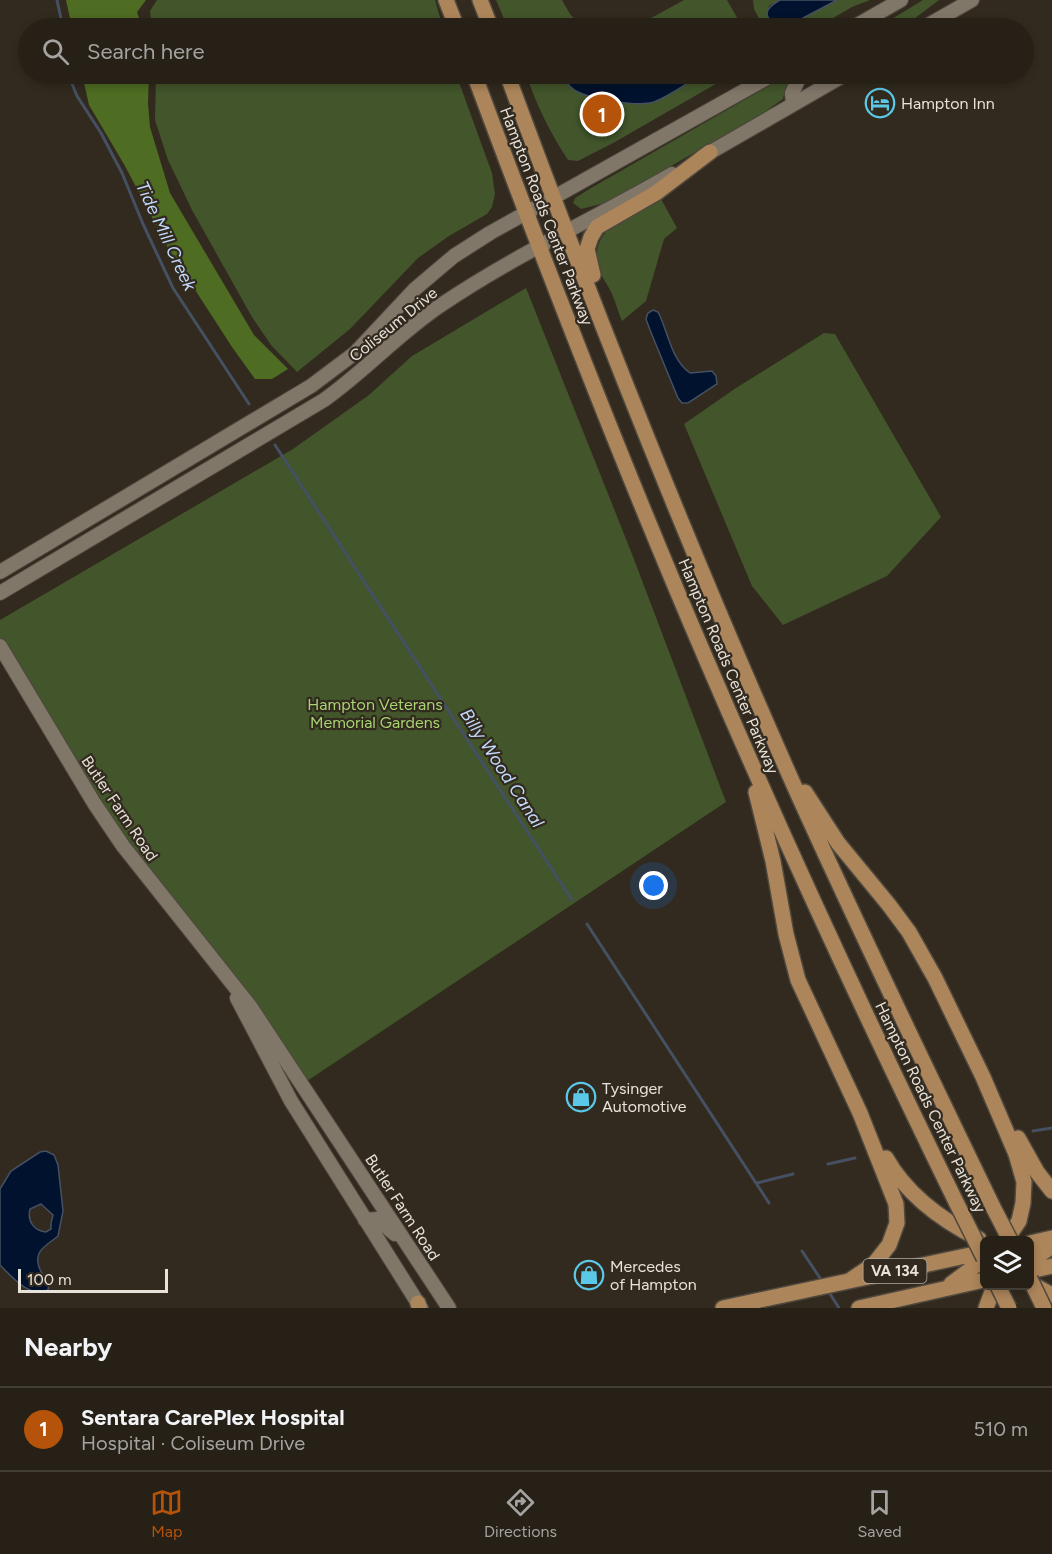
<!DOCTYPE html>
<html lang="en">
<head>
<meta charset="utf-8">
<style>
  body { margin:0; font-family:Figtree,sans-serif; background:#322d23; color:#f1f3f6 }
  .controls { position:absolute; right:18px; bottom:18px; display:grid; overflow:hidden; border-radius:9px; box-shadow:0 3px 9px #0003 }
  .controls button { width:54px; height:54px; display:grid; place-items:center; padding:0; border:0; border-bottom:2px solid #423e35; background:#262016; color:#f1f3f6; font:30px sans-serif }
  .scale { position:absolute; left:18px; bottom:15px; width:150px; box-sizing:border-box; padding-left:6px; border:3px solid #e7e2da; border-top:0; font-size:16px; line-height:21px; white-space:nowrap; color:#e7e2da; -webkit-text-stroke:4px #322a1e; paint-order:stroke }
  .you { position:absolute; left:654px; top:886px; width:21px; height:21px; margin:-15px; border:4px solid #fff; border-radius:50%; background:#1a73e8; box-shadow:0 0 0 9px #1a73e833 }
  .badge { display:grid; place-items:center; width:39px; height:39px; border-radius:50%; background:#b45309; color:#fff; font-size:20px; font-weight:700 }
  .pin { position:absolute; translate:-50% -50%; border:3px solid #fff; box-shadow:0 2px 6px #0006 }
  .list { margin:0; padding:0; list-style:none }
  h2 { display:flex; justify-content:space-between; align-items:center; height:78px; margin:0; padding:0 24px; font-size:26px }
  h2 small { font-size:20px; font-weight:400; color:#a4a3a1 }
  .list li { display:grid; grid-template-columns:39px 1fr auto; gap:18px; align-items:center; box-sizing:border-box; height:84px; padding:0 24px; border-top:2px solid #423e35 }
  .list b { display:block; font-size:22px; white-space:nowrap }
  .list p { margin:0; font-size:20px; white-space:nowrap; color:#a4a3a1 }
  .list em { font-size:20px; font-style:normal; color:#a4a3a1 }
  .icon { flex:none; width:33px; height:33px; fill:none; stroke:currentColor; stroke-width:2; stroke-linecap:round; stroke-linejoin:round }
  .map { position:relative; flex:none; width:1052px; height:1308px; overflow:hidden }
  .search { position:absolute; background:#262016; box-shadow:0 3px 9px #0003; left:18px; right:18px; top:18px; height:66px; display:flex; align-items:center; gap:15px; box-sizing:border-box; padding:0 21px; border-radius:33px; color:#a4a3a1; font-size:22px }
  .sheet { height:162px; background:#262016 }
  nav { display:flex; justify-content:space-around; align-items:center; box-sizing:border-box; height:84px; border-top:2px solid #423e35; background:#262016; font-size:16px; color:#a4a3a1 }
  nav a { display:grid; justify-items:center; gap:3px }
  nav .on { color:#b45309 }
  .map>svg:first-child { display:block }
  .green { fill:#42552b }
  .forest { fill:#4e6c22 }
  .water { fill:#00122e; stroke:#455062; stroke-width:1.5; fill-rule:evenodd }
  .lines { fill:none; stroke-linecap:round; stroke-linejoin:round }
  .stream { stroke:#455062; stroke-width:3 }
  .secondary-casing { stroke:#4f483e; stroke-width:16 }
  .primary-casing { stroke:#4f483e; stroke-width:18 }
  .secondary { stroke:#817769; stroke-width:14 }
  .primary { stroke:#ad855a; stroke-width:15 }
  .primary-bridge-casing { stroke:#4f483e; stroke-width:18; stroke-linecap:butt }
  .primary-bridge { stroke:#ad855a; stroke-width:15 }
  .labels { text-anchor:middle; stroke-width:4.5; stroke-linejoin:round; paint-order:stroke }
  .shield { fill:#322a1e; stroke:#b1aba2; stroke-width:1.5 }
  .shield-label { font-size:15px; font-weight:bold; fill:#e7e2da }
  .poi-label { font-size:16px; fill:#e7e2da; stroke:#322a1e; text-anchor:start }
  .street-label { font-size:16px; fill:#e7e2da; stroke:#322a1e }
  .park-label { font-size:16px; fill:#a7d470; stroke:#322a1e }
  .water-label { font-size:18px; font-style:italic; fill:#c0dafc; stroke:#322a1e }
</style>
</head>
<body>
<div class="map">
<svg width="1052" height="1308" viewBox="0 0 1052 1308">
  <rect width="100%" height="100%" fill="#322a1e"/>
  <!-- green -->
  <path class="green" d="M157,0H435L443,28H152L150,11Z
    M496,0H562L570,14L583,28H508Z
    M684,0H727L743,28H633Z
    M753,0H780L769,6L767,17L776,28H764L754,9Z
    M837,0H870L852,7L816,28H781Z
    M923,0H939L902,28H877Z
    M156,74H456L492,173L495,194L492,207L487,214L449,236L418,258L350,329L297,372L271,345L252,317L192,210L168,160L155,120Z
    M526,74H560L568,85L665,96L702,74H733L615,142L578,161L568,160C550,133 536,104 526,74Z
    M788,74H793L785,89L783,99L766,111L609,202L581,209L573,203L575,198L591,188L769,86Z
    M661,199L677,228L664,239L646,301L622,321C618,312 616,303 612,294C608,285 602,278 599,269C586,229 632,212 661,199Z
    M526,288L632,554L726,802L307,1081L97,807L0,645V620L293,449L369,395L412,356Z
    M824,333L835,334L941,517L887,576L783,625L752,586L684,424L736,388Z"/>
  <!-- forest -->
  <path class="forest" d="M66,0H146L137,12L142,28H72Z
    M82,74H149L148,103L150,127L170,193L254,335L288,369L272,379H255L232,347L168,248L125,166L89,105Z"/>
  <!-- water -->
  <path class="water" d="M780,0H837L788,26L776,28C763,15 764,9 780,0Z
    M560,74H702C687,83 671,95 654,102C638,107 590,99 576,91C569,87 565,80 560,74Z
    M653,310L658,312C668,331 671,360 690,373L712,371L716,376L717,384L688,403H682L678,398L650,330L646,319L648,313Z
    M46,1151L54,1155L58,1165L63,1211L58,1236C48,1245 33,1250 39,1267C41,1274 47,1278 49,1285L48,1290C29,1298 12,1277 0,1265V1189L11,1171L40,1152ZM41,1204L53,1215L51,1223V1229L46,1232C34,1231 27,1221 30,1209Z"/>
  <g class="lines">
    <!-- stream -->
    <path class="stream" d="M57,0L63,28
      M68,74L77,96L101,133L122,173L143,224L173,288L249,404
      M275,445L572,900
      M587,924L769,1203
      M1033,1131L1052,1128
      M828,1164L855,1158
      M757,1183L793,1174
      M802,1251L822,1281
      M827,1289L839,1308"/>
    <!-- secondary casing -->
    <g class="secondary-casing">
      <path id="secondary" d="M852,28L901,0
        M923,28L972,0
        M793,104L792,93L801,74
        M702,157L846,74
        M0,572L311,386L355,353L415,289L454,256L490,233L774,74
        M0,593L324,400C365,371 399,333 441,305C515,255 596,218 672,174
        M0,646L94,803L123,846L250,1006L449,1308
        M237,998L291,1101L421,1308
        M365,1220L377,1219L395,1234"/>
    </g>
    <!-- primary casing -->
    <g class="primary-casing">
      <path id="primary" d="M446,0L457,28
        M480,0L491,28
        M474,74C547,270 623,466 706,659C785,843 869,1024 957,1204
        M507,74C595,312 689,549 792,781C856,924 925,1066 993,1207
        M593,275L587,249L591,237L597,227L656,193L710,152
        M756,792L773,861L786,934L798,980L860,1113L896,1204L897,1223L889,1245L874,1264L849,1281
        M805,792L838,843L889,905L909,932L935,978L983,1077L1016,1154L1024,1182L1023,1203L1019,1221L1006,1240
        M1018,1138L1037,1172L1052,1191
        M886,1158C907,1195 941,1220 979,1239
        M1030,1243L1052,1238
        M1030,1262L1052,1246
        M1030,1271L1052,1266
        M1030,1283L1052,1295
        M951,1284L984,1259
        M418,1303L419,1308
        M723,1308L984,1252
        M859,1308L984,1280
        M986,1308L992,1292L1000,1286"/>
    </g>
    <!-- secondary -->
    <use href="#secondary" class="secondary"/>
    <!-- primary -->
    <use href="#primary" class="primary"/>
    <!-- primary-bridge casing -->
    <g class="primary-bridge-casing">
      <path id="primary-bridge" d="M957,1204L984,1258
        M993,1207L1010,1240
        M1030,1279L1044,1308
        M998,1286L1009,1308"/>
    </g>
    <!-- primary-bridge -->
    <use href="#primary-bridge" class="primary-bridge"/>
  </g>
  <!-- icons -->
  <defs>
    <g id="hotel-ring" transform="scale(1.5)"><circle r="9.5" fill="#322a1e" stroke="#5ac8e6" stroke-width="1.5"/><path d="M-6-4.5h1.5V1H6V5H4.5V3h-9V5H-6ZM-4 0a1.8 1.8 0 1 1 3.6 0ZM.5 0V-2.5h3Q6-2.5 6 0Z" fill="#5ac8e6"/></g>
    <g id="shop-ring" transform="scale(1.5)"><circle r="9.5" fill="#322a1e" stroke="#5ac8e6" stroke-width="1.5"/><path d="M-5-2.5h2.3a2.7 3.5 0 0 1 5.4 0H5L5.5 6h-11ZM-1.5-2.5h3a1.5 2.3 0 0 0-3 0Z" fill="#5ac8e6"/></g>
  </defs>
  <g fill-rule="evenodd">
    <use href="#hotel-ring" x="880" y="103"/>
    <use href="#shop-ring" x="581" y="1097"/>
    <use href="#shop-ring" x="589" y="1275"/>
  </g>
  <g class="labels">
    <!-- shield labels -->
    <rect class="shield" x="863.5" y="1259" width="63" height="24" rx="4.5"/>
    <g class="shield-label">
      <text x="895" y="1276">VA 134</text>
    </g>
    <!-- poi labels -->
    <g class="poi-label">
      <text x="901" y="109">Hampton Inn</text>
      <text x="602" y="1094">Tysinger<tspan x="602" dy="18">Automotive</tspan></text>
      <text x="610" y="1272">Mercedes<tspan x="610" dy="18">of Hampton</tspan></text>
    </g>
    <!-- street labels -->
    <g class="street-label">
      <text transform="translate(547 216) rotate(69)" y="6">Hampton Roads Center Parkway</text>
      <text transform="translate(393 324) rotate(-39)" y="6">Coliseum Drive</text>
      <text transform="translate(729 666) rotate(67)" y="6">Hampton Roads Center Parkway</text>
      <text transform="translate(120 808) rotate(56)" y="6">Butler Farm Road</text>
      <text transform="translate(931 1107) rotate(64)" y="6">Hampton Roads Center Parkway</text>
      <text transform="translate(403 1207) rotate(57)" y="6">Butler Farm Road</text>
    </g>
    <!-- park labels -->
    <g class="park-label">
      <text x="375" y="710">Hampton Veterans<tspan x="375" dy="18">Memorial Gardens</tspan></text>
    </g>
    <!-- water labels -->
    <g class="water-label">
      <text transform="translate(166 236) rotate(65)" y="6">Tide Mill Creek</text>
      <text transform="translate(502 768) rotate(57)" y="6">Billy Wood Canal</text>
    </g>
  </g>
</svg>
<div class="controls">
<button><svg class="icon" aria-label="layers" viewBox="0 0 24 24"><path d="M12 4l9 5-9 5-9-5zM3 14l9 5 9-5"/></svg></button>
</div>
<div class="scale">100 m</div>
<div class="you"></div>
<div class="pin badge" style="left:602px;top:114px">1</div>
<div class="search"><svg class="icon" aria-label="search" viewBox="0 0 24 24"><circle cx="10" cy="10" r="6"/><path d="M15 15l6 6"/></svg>Search here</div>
</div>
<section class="sheet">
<h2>Nearby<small></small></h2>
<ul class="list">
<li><span class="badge">1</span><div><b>Sentara CarePlex Hospital</b><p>Hospital · Coliseum Drive</p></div><em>510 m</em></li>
</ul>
</section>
<nav>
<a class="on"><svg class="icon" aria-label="map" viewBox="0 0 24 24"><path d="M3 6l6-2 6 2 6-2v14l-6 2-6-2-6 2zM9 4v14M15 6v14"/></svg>Map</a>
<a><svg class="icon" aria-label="directions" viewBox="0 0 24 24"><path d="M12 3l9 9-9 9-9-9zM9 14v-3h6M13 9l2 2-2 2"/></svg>Directions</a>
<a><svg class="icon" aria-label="saved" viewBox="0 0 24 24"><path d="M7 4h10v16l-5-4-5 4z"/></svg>Saved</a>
</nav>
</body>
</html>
